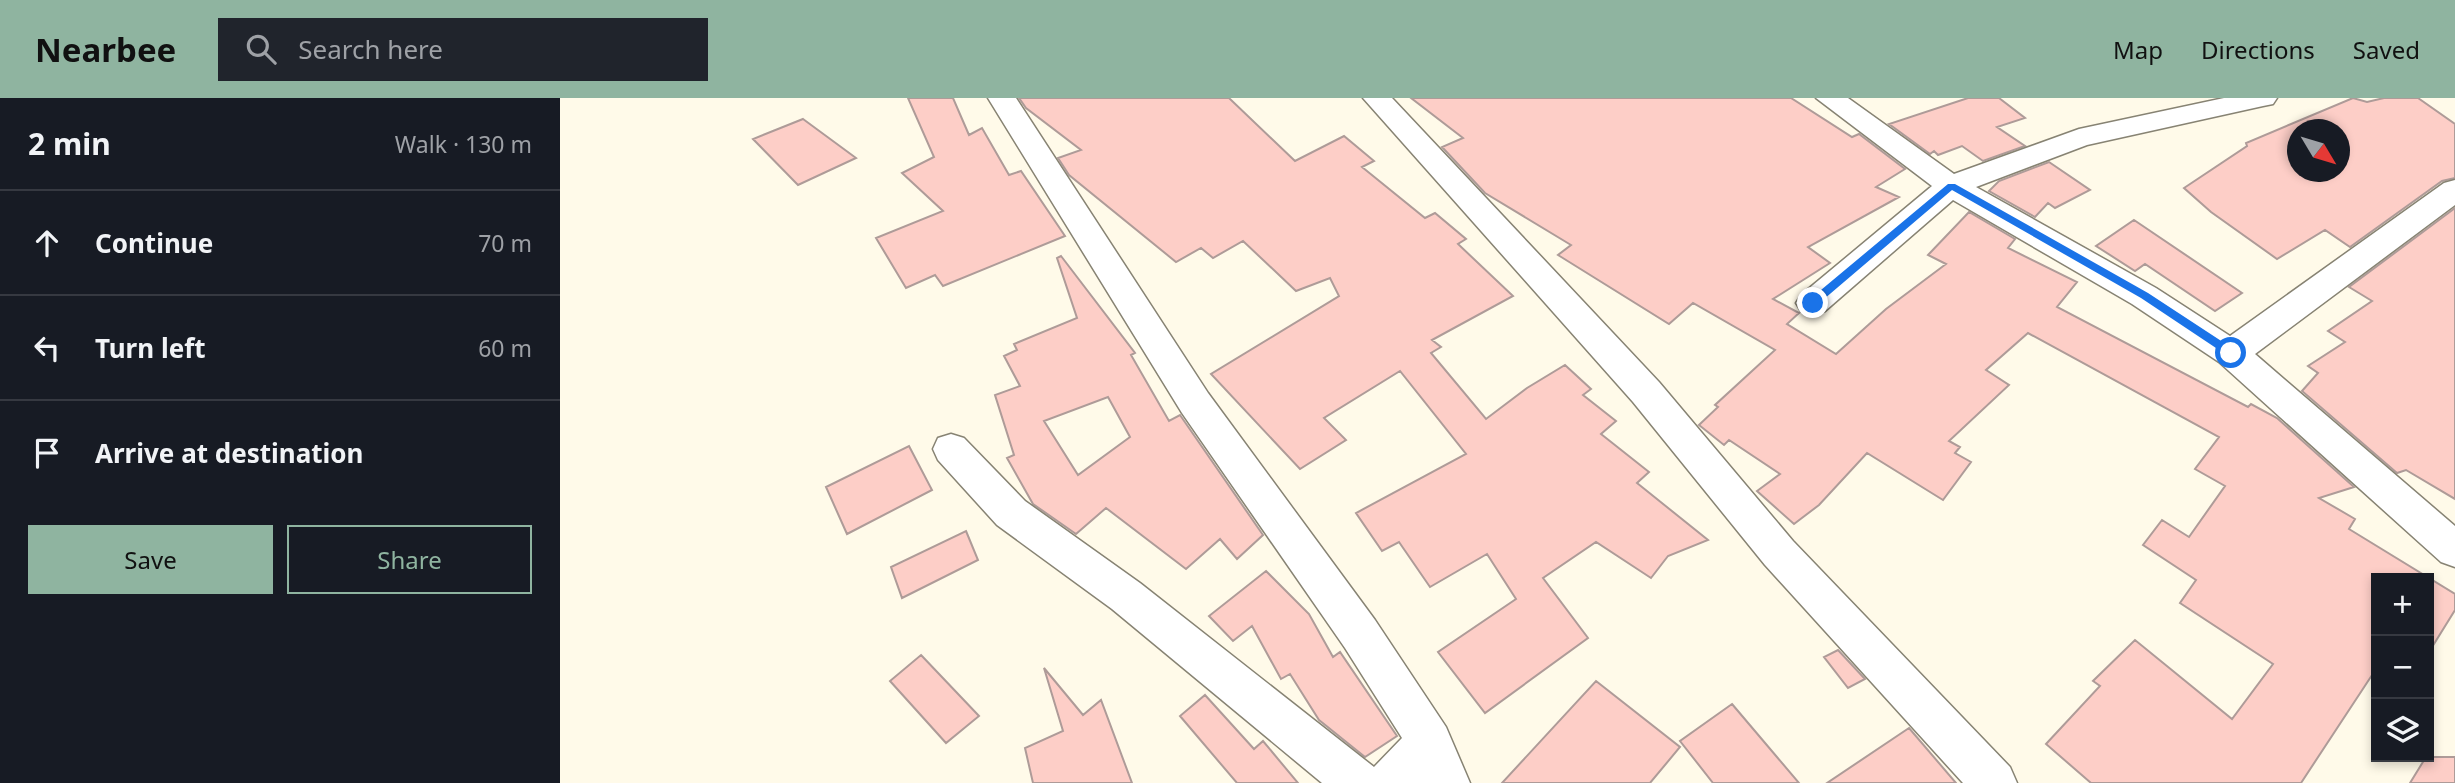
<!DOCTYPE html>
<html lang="en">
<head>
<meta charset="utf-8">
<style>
  body { margin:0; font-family:"Noto Sans",sans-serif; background:#20242c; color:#f1f3f6 }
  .controls { position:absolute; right:21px; bottom:21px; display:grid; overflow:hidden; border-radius:0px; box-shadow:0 4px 10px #0003 }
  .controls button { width:63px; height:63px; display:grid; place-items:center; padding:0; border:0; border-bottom:2px solid #363941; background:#171b24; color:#f1f3f6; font:35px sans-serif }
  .compass { position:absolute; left:1727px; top:21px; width:63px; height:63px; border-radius:50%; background:#171b24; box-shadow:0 4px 10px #0003; rotate:128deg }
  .stop { position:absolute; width:21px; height:21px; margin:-16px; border:5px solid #1a73e8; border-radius:50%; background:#fff }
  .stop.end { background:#1a73e8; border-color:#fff; box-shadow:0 2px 7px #0008 }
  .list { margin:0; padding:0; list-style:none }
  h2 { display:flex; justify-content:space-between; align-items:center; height:91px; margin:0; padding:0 28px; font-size:30px }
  h2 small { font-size:23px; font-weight:400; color:#9ea1a6 }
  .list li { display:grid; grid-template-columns:46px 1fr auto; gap:21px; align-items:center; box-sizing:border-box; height:105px; padding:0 28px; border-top:2px solid #363941 }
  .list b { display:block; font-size:26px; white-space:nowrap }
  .list em { font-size:23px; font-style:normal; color:#9ea1a6 }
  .actions { display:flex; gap:14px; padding:21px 28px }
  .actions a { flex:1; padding:16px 0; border:2px solid #8fb4a0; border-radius:0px; text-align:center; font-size:24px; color:#8fb4a0 }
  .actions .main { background:#8fb4a0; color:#111 }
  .icon { flex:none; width:38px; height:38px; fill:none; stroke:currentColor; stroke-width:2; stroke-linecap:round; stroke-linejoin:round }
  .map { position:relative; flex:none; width:1895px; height:685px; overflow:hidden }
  header { display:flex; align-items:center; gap:42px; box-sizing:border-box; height:98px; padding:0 35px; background:#8fb4a0; color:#111 }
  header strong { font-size:33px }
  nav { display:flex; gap:38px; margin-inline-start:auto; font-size:24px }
  .search { width:490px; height:63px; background:#20242c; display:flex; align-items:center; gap:18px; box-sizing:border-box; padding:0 24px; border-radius:0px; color:#9ea1a6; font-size:26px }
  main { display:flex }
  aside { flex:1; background:#171b24 }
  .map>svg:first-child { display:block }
  .building { fill:#fdcec7; stroke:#ae9b98; stroke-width:2; fill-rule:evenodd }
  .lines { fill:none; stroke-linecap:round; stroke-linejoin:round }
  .minor-casing { stroke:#878373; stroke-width:3 }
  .minor { fill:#fff; fill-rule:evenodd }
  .route { fill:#1a73e8 }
</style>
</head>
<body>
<header>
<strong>Nearbee</strong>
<div class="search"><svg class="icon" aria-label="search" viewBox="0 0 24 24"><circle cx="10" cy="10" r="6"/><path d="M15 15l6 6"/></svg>Search here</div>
<nav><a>Map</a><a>Directions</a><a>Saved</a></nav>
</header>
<main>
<aside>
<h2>2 min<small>Walk · 130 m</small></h2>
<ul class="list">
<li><svg class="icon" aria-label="ahead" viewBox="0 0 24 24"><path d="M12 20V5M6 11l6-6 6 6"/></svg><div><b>Continue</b></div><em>70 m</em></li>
<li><svg class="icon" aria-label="left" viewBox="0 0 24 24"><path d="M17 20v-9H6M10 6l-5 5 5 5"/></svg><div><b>Turn left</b></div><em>60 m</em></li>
<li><svg class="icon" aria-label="arrive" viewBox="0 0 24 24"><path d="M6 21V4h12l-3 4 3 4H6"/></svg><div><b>Arrive at destination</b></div></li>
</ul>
<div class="actions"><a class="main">Save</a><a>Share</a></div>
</aside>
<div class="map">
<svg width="1895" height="685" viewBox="0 0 1895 685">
  <rect width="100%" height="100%" fill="#fffae9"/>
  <!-- building -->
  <path class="building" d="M348,0H393L409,37L422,30L449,77L461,73L505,138L383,188L375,177L346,190L316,140L383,113L342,75L374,59Z
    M459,0H669L735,63L784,38L814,63L802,69L865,120L875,115L906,141L898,146L953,198L872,242L881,249L871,255L926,321L967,290L1005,267L1031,291L1023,297L1056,323L1041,336L1089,374L1077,385L1148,442L1108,458L1091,480L1036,444L983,480L1028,540L925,615L878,554L956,501L927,456L870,489L839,444L822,453L796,415L906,356L840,273L764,320L786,342L740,371L651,276L779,198L770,180L736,193L683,143L653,160L641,150L616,164L509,77L498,60L521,52L466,10Z
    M851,0H1231L1292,39L1299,36L1345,71L1316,89L1339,99L1248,149L1270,165L1213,201L1239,215L1227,226L1276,256L1326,211L1386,166L1368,157L1409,114L1455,141L1448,150L1517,184L1497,209L1688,309L1691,306L1717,320L1794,389L1759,400L1795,421L1789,431L1895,496V512L1869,554V480H1816V571L1741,685H1531L1486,646L1540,588L1533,583L1575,542L1672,621L1713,566L1620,505L1636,482L1583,447L1602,422L1629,439L1665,388L1635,371L1659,339L1468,235L1426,272L1449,287L1389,343L1400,349L1395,355L1411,364L1383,402L1307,355L1259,407L1234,426L1197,393L1220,376L1169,342L1164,347L1139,327L1158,309L1155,307L1215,252L1133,205L1109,226L998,157L1011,147L925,95L882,49L903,40Z
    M1408,0H1439L1465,20L1437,29L1465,48L1423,63L1402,48L1378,57L1374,53L1370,56L1329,26Z
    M1793,0L1807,4L1824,0H1858L1895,26V80L1882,83L1790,149L1765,132L1717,161L1651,114L1624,90L1687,48L1686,45ZM1738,32H1780V74H1738Z
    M243,21L296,60L238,87L193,41Z
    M1489,64L1530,92L1495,110L1488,105L1475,119L1429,93L1439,83Z
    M1895,110V401L1846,372L1837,375L1742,293L1758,275L1748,268L1785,244L1768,233L1812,203L1789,189Z
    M1574,122L1682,195L1655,213L1585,166L1575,173L1536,148Z
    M501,158L575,255L571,257L609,323L620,317L703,437L677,461L660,441L626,471L546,410L516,436L473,406L447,360L454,357L435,297L460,288L444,258L457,252L454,246L517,220L497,160ZM548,299L570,339L518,377L484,323Z
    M349,348L372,392L287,436L266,389Z
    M406,433L418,462L342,500L331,469Z
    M706,473L749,516L773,559L780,554L837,638L805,659L759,622L730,576L721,581L692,528L673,543L649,518Z
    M1278,552L1305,581L1288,590L1264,559Z
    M361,557L419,618L386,645L330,583Z
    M484,570L523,617L541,602L572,685H473L465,650L503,633Z
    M1036,583L1120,649L1090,685H942Z
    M645,597L694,651L703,643L738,685H677L620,618Z
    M1172,606L1239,685H1153L1120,643Z
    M1349,630L1396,685H1267Z
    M1866,659H1895V685H1850Z"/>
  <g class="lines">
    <!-- minor casing -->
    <g class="minor-casing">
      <path id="minor" d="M428,0H456L648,295L815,522L886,629L910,685H762L552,511L437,427L378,362L373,351L378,340L391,336L404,340L465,403L580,485L814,669L842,640L785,550L622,315Z
        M803,0H832L1099,284L1233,443L1450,669L1457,685H1403L1205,467L1073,304Z
        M1256,0H1288L1394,76L1519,31L1664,0H1717L1713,6L1703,8L1527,47L1416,89L1596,190L1670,238L1884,85L1895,82V107L1695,256L1895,428V469L1881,464L1659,264L1572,206L1393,102L1265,213L1253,217L1241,213L1236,205L1241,197L1372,88Z"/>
    </g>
    <!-- minor -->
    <use href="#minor" class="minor"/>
  </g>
  <!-- route -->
  <path class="route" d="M1388,86H1395L1588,195L1675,252V258H1668L1581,200L1392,92L1257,207H1249V202Z"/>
</svg>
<div class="controls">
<button>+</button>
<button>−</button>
<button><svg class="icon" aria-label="layers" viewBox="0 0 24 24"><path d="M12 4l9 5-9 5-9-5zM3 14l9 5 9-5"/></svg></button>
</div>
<svg class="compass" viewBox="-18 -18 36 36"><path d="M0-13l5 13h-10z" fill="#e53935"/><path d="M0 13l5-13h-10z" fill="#9ea1a6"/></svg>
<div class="stop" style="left:1671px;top:255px"></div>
<div class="stop end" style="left:1253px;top:205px"></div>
</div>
</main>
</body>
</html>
